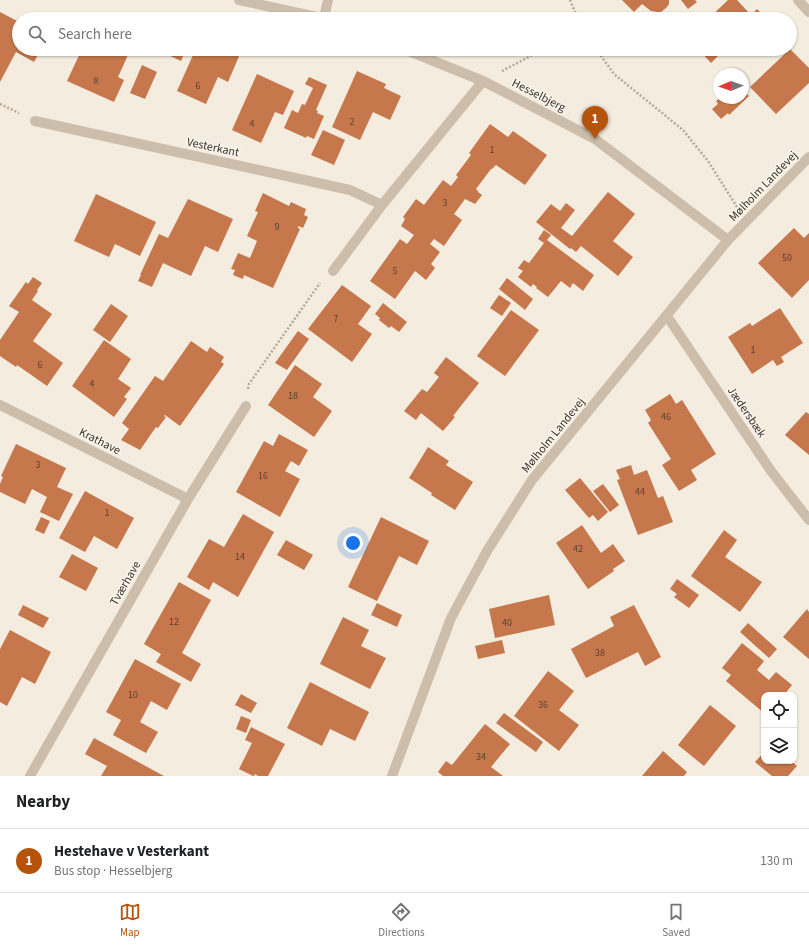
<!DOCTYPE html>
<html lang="en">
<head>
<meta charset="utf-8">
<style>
  body { margin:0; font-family:"Source Sans 3",sans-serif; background:#f2f2f2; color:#202124 }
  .controls { position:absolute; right:12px; bottom:12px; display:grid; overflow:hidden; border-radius:8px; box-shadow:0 1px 3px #0004 }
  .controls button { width:36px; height:36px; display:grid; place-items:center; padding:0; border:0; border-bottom:1px solid #e0e0e0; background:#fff; color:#202124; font:20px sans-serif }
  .compass { position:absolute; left:713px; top:68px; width:36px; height:36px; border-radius:50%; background:#fff; box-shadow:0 1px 3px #0004; rotate:268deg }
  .you { position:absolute; left:353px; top:543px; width:14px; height:14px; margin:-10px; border:3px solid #fff; border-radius:50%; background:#1a73e8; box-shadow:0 0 0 6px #1a73e833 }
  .badge { display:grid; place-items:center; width:26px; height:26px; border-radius:50%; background:#b45309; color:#fff; font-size:13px; font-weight:700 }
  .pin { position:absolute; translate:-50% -33px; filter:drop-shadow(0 1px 2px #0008) }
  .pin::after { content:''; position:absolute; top:21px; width:14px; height:12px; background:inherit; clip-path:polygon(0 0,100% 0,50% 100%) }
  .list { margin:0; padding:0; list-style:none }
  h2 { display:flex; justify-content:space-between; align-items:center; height:52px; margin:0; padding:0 16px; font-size:17px }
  h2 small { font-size:13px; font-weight:400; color:#757577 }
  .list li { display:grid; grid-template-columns:26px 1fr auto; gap:12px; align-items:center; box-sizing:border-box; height:64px; padding:0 16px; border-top:1px solid #e0e0e0 }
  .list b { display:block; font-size:15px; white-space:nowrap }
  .list p { margin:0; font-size:13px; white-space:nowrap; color:#757577 }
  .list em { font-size:13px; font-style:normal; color:#757577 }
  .icon { flex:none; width:22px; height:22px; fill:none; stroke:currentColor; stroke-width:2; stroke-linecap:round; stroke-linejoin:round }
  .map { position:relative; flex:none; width:809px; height:776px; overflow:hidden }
  .search { position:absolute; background:#fff; box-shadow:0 1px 3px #0004; left:12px; right:12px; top:12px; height:44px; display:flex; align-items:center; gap:10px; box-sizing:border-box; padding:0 14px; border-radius:22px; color:#757577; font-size:15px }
  .sheet { height:116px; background:#fff }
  nav { display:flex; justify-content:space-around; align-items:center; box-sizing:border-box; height:56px; border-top:1px solid #e0e0e0; background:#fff; font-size:11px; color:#757577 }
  nav a { display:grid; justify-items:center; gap:2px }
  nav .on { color:#b45309 }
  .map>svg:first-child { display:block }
  .building { fill:#c6774b }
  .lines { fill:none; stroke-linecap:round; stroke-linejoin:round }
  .path { stroke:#b8a895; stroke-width:2.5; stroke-dasharray:2 2; stroke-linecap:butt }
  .minor { stroke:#ccbeab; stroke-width:10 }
  .labels { text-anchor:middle; stroke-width:3; stroke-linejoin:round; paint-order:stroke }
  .number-label { font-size:10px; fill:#5c4232 }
  .street-label { font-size:12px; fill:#39312a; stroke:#faf6ec }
</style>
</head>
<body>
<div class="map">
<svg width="809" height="776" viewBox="0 0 809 776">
  <rect width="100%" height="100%" fill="#f3ecdf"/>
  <!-- building -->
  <path class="building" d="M622,0H669V4L666,8L661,12H657L651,11L642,4L634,12Z
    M681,0H695L697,2L688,9Z
    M728,0H737L751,15L757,9L767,19H708Z
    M38,12L51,19H34Z
    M0,13V12L19,22V49H41L34,62L16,52L0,82Z
    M82,49H121L120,51L128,55L118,77L124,80L114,102L67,81Z
    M170,49H231V50L240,54L228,82L218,77L206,104L177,91L193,55L185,52L181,61L168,55Z
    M698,49H725L711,63Z
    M790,49L809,68V83L776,114L750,87Z
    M142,65L157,72L145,99L130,93Z
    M357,71L386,84L384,88L401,96L390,120L373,112L360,140L332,127Z
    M257,74L294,91L283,115L275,112L261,143L232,130Z
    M309,77L327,85L316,110L318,111L317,113L324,116L314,139L307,136L306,138L284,128L292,110L298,113L302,104L305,105L313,88L305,84Z
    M743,90L749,96L729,115L728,113L721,119L712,109L718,104L716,101L720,98H743Z
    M490,124L508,137L513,131L547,155L525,185L496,165L492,169H491L476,189L478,191V192L482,195L475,204L465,199L454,214L462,220L444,246L434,239L430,244L440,252L431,264L435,268L426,280L415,271L395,299L370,281L400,239L407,244L414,235L401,226L405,219L403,217L416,199L424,205L443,180L451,186L458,177L456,175L471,155L469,153Z
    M323,130L345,140L334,165L311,155Z
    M608,192L635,214L613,241L633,257L618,276L581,246L576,252L571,248L570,249L536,222L551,204L560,211L566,203L575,210L561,228L572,236Z
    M263,193L289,206L291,202L306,209L304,215L308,217L303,228L298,226V228L300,229L273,288L244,275L243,279L233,275L235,270L231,269L238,253L250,258L257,241L247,236L258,212L255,211Z
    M96,194L156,222L140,256L115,244L109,257L74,241Z
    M188,199L233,219L218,252L205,246L191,276L163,263L152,287L138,281L141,275H140L159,234L168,238Z
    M794,228L804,238L809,233V280L792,298L758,263Z
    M544,230L551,235L547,240L594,275L583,291L573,283L570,288L561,281L548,297L536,288L537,287L533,284L531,287L518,277L523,271L518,268L524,260L529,263L544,243L538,239Z
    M33,277L42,283L37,290L38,291L32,300L52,314L33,341L63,363L47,386L17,365L16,367L0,356V340L19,312L9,306L26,282L28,284Z
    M507,278L533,299L525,310L499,289Z
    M342,285L371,306L358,324L372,334L352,362L308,329Z
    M499,295L511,303L502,316L490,308Z
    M383,303L407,322L399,332L391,326L389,328L379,320L380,318L375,314Z
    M111,304L128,316L110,342L93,330Z
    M780,308L803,343L781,357L784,362L777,366L773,360L752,374L728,337L750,323L752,326Z
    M511,310L539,330L505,376L477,356Z
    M298,331L309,339L287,370L275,363Z
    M104,340L131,359L118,379L131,388L124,397L127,399L114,417L72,386Z
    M191,341L207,352L210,347L224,357L221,362L224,364L180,426L165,415L164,416L166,417L158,428L156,427L140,450L121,440L129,429L122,423L155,376L163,381Z
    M446,357L479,383L453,416L455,417L443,431L421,413L416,420L404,411L422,389L427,392L439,377L434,373Z
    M295,365L322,384L313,397L332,411L314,437L268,405Z
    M670,394L676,404L682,400L716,454L691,470L697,480L679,491L662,465L671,459L648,423L651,420L645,410Z
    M806,412L809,414V455L785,435Z
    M279,434L308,450L299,466L291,461L285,471L300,479L280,517L236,492L264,441L273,446Z
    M16,444L66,468L57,487L73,494L59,521L40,512L47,497L32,489L25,504L0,492V484L3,477L1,476Z
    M428,447L449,461L446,465L473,482L455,510L431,495L432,493L409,478Z
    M631,465L634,475L647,470L658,498L663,496L673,522L638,535L617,480L620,479L616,470Z
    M580,478L608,512L598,521L593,515L589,518L565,490Z
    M603,484L619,505L610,512L593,491Z
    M85,491L134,518L117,549L94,536L85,552L59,538Z
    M243,514L274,532L238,597L213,582L209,590L187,577L209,539L224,547Z
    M41,517L50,521L44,534L35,530Z
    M381,517L429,541L417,565L399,556L377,601L348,587Z
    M582,525L601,553L613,544L625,561L613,569L614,571L588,589L556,543Z
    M724,530L737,540L725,557L762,582L740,612L691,576Z
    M286,540L313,555L304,570L277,555Z
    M72,554L98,568L86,591L59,577Z
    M677,579L699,595L689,608L674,597L677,594L670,589Z
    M179,582L211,600L182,653L201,664L191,682L156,662L161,654L144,644Z
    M549,595L555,625L495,638L489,609Z
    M377,603L402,615L397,627L371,615Z
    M23,605L49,618L43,628L18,615Z
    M634,605L661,657L645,666L638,652L586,678L571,649L614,626L610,617Z
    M807,609L809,612V659L783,637Z
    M343,617L369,630L361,646L386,658L370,689L320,664Z
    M748,623L777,649L769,658L740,632Z
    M10,630L51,652L35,684L22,677L7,706L0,702V649Z
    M502,640L505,653L478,659L475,646Z
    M742,643L764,661L757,670L769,680L776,672L792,685L784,695H764V713L726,681L731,675L722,668Z
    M135,659L181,684L167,710L151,701L140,722L158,732L146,753L113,735L121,720L106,712Z
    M548,671L574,691L559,710L579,725L559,751L514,716Z
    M310,682L369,712L355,741L330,729L322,746L287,728Z
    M241,694L257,703L251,713L235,705Z
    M710,705L736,726L704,766L678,745Z
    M504,713L543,742L536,752L496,723Z
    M241,716L251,720L246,733L236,729Z
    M485,724L510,744L491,767L503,776H443L438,772L446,761L452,765Z
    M251,727L285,744L268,776H258L255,774L254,776H253L239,769L252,743L245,740Z
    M94,738L164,776H101L107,766L85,754Z
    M663,751L687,772L684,776H642Z
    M764,752V761H791L797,766L788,776H772L755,762Z"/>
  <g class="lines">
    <!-- path -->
    <path class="path" d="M570,0L578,19
      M596,49L614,74L683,130L708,161L737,207
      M502,71L544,49
      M0,104L19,113
      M248,389L249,384L320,283"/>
    <!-- minor -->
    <path class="minor" d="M239,0L326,19
      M798,0L809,12
      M324,18L328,0
      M404,49L483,81L595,139L728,240
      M35,121L350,190L382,205
      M333,271L382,205L483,81
      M667,316L771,471L809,520
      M0,405L188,499
      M30,776L188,499L246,406
      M392,776L451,618L487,551L532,480L728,240L809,157"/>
  </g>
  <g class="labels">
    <!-- number labels -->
    <g class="number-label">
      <text x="96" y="84">8</text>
      <text x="198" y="89">6</text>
      <text x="352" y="125">2</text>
      <text x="252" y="127">4</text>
      <text x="492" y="153">1</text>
      <text x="445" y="206">3</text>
      <text x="277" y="230">9</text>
      <text x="787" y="261">50</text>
      <text x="395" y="274">5</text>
      <text x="336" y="322">7</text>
      <text x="753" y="353">1</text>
      <text x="40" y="368">6</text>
      <text x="92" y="387">4</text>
      <text x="293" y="399">18</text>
      <text x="666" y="420">46</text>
      <text x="38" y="468">3</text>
      <text x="263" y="479">16</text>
      <text x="640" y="495">44</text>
      <text x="107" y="516">1</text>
      <text x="578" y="552">42</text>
      <text x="240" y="560">14</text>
      <text x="174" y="625">12</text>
      <text x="507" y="626">40</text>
      <text x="600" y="656">38</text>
      <text x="133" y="698">10</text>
      <text x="543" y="708">36</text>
      <text x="481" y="760">34</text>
    </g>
    <!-- street labels -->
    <g class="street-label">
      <text transform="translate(539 95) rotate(27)" y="4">Hesselbjerg</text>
      <text transform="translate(213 147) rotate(12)" y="4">Vesterkant</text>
      <text transform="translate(763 186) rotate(-46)" y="4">Mølholm Landevej</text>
      <text transform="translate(747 412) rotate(56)" y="4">Jædersbæk</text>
      <text transform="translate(553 435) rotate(-51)" y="4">Mølholm Landevej</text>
      <text transform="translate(100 441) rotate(27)" y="4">Krathave</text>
      <text transform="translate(125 583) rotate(-60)" y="4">Tværhave</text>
    </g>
  </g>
</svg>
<div class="controls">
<button><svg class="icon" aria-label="locate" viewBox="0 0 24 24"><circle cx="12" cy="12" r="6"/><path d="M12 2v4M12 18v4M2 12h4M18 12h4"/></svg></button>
<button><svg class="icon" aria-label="layers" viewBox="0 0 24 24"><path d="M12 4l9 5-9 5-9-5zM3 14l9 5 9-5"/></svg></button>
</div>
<svg class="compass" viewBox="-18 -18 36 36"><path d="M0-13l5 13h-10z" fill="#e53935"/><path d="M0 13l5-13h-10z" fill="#757577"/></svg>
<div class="you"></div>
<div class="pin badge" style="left:595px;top:139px">1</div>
<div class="search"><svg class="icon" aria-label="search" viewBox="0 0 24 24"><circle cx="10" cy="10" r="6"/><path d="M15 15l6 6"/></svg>Search here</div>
</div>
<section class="sheet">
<h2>Nearby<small></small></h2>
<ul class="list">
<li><span class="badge">1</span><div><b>Hestehave v Vesterkant</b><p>Bus stop · Hesselbjerg</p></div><em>130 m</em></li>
</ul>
</section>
<nav>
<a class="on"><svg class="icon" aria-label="map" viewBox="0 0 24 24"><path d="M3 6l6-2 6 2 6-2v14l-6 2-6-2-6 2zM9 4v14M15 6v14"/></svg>Map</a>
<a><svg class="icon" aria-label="directions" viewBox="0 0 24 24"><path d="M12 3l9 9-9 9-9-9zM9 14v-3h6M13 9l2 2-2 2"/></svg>Directions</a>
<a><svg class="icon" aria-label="saved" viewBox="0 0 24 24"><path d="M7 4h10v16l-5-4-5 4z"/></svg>Saved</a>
</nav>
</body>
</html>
